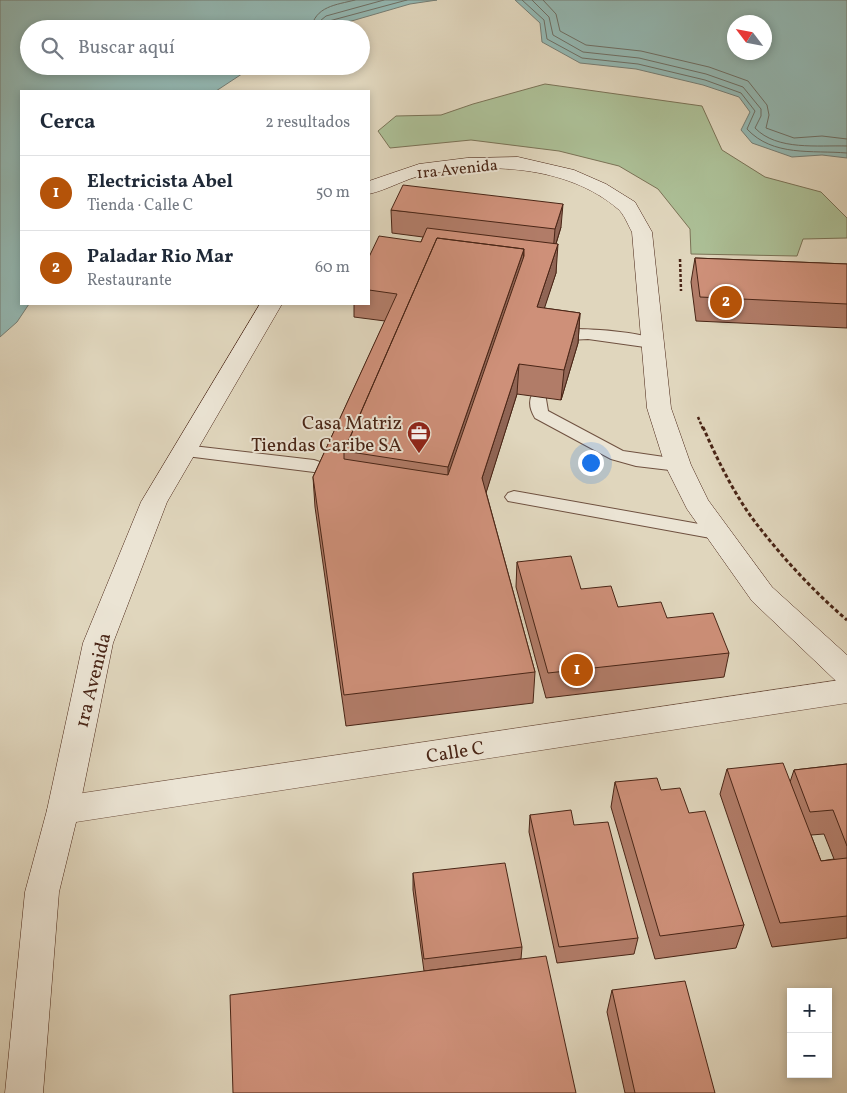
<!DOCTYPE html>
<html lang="es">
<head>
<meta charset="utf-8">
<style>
  body { margin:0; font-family:Vollkorn,serif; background:#f6f6f7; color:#1f2937 }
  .controls { position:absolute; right:15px; bottom:15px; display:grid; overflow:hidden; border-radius:0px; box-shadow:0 2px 8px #0003 }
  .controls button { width:45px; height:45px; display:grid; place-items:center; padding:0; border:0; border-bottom:1px solid #e0e1e3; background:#fff; color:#1f2937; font:25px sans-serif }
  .compass { position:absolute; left:727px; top:15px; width:45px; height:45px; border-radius:50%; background:#fff; box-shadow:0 2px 8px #0003; rotate:302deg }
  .you { position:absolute; left:590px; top:462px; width:18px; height:18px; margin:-12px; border:4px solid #fff; border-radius:50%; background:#1a73e8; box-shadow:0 0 0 8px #1a73e833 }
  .badge { display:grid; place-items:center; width:32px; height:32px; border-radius:50%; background:#b45309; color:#fff; font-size:16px; font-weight:700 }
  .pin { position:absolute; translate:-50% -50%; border:2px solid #fff; box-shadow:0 1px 5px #0006 }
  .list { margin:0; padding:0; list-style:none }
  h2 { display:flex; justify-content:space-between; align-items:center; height:65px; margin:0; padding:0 20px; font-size:21px }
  h2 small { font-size:16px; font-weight:400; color:#747a83 }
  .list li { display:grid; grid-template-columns:32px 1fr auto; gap:15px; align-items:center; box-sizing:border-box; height:75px; padding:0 20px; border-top:1px solid #e0e1e3 }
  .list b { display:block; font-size:19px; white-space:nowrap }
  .list p { margin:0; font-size:16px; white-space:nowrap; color:#747a83 }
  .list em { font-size:16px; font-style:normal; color:#747a83 }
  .icon { flex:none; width:28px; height:28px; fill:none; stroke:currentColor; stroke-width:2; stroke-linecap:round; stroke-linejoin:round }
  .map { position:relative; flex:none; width:847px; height:1093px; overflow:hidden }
  .search { position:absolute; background:#fff; box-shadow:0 2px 8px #0003; left:20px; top:20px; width:350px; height:55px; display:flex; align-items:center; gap:12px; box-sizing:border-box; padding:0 18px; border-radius:28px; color:#747a83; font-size:19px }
  .panel { position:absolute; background:#fff; box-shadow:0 2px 8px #0003; left:20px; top:90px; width:350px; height:215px; border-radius:0px }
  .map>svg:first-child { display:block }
  .green { fill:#acbf96; stroke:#7a7256 }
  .water { fill:#94b9b4; stroke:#767e75; fill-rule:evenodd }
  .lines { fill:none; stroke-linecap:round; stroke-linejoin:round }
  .shore { stroke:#6e6f65; stroke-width:1 }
  .lane-casing { stroke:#6f5140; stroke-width:2 }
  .street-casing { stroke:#6f5140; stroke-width:1 }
  .secondary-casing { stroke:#492516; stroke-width:1 }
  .path-far1 { stroke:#492516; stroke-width:2.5; stroke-dasharray:3 2; stroke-linecap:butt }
  .path { stroke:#492516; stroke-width:3; stroke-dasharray:4 2.5; stroke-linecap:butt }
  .lane { fill:#ebe4d4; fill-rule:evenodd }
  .street { fill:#ebe4d4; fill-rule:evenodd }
  .secondary { fill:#ebe4d4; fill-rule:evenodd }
  .wall { fill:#b17c68; stroke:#492516; fill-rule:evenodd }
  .shaded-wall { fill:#906555; stroke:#492516 }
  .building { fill:#ce9079; stroke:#492516; fill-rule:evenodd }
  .labels { text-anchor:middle; stroke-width:4; stroke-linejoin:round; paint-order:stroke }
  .far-street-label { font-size:16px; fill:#492516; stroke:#ebe4d4 }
  .poi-label { font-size:19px; fill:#492516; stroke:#ebe4d4; text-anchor:end }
  .street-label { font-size:19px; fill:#492516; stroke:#ebe4d4 }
</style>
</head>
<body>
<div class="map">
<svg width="847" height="1093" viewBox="0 0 847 1093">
  <rect width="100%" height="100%" fill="#e0d6bd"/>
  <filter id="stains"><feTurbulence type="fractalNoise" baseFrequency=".004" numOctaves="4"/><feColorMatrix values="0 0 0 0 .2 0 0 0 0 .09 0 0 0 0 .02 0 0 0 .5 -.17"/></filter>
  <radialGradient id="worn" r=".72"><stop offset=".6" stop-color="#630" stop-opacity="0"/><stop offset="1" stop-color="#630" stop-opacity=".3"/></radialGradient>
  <!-- green -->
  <path class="green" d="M545,84L702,106L722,150L765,177L821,192L847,218V238L803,239L797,256L691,254L690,229L658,189L619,166L559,151L471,140L390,148L378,131L396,116L441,115L473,104Z"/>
  <!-- water -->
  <path class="water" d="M0,0H437L410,4L324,29H29V66H254L216,91H21V304H29L17,322L0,337Z
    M515,0H847V158L822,155L792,157L752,143L741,130L750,112L739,97L703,85L636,69L580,63L542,42L540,23ZM734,22H764V52H734Z"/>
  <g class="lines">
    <!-- shore -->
    <path class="shore" d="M522,0L544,20L547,39L582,58L638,64L705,80L741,93L755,111L747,129C773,157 812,150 847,153
      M532,0L549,17L553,35L583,52L639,58L706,74L743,87L761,109V116L755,128C777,151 818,145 847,146
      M543,0L556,14L560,31L586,45L641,51L709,67L748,81L767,105L769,115L766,128L794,138L822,136L847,139
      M311,29C315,6 336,5 355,0
      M318,29L320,21L326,16L384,0
      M324,29L329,21L407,0"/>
    <!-- lane casing -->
    <g class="lane-casing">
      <path id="lane" d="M575,329C590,329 652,332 660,343L652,348L588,339L569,340L557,345L549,340L559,333Z
        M539,392L545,393L548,411L623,451L678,459L684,461L687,465L684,469L678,471L636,466L611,459L535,418C530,410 528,401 533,393Z
        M184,445L314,460L320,462L323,466L320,470L314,472L178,455L175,451L178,447Z
        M514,491L716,527L723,528L725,533L723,538L716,539L508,501L505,497L508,493Z"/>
    </g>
    <!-- street casing -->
    <g class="street-casing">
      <path id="street" d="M847,679V703L63,824L51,820L47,810L51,800L63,796Z"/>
    </g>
    <!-- secondary casing -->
    <g class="secondary-casing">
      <path id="secondary" d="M518,157L574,170L606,184L635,202L652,232L671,408L691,465L708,500L772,587L847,655V684L836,681L752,601L687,509L665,465L647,408L632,232C628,225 624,214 618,209C567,165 486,162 423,175C405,179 387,190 369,194V181L419,164L467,158Z
        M260,304H282L167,502L113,643L79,810L59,892L43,1093H5L25,892L47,810L83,643L141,502Z"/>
    </g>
    <!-- path-far1 -->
    <path class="path-far1" d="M680,259L681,291
      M698,417L703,429"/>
    <!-- path -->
    <path class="path" d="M703,427C717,459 734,494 755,522C782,557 813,591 847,620"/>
    <!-- lane -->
    <use href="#lane" class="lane"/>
    <!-- street -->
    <use href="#street" class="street"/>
    <!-- secondary -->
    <use href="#secondary" class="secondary"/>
  </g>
  <!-- wall -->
  <path class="wall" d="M391,210L561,227L556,244V273L544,308L580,313L578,343L561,400L517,394L486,492L535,672L533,703L346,726L315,507L313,477L385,321L354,317V304H369V257L421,242L423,237L392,233Z
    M695,258L847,264V328L696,321L691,282Z
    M517,562L581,589L618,607L667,618L729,653L724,677L546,698L516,587Z
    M847,764V938L772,947L720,794L727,769L790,782L794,770ZM824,834L834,859L821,861L811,835Z
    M615,782L661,790L689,813L744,925L736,948L655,959L611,807Z
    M530,815L574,825L638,938L634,954L557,963L529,832Z
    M413,873L522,947L521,959L424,971L413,890Z
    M612,990L715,1093H625L607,1012Z"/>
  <!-- shaded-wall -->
  <path class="shaded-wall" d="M563,204L561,227L553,253L555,229Z
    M558,244L556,273L535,337L537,307Z
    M524,249L522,285L448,506V467Z
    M580,313L578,343L561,400L564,370Z
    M519,364L517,394L481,509L482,478Z"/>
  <!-- building -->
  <path class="building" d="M403,185L563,204L555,229L391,210Z
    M427,228L558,244L537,307L580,313L564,370L519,364L482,478L535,672L344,695L313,477L397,294L369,290V257L379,236L421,242ZM437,238L524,249V256L448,475L344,459V451Z
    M437,238L524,249L448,467L344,451Z
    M695,258L847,264V304L700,297Z
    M571,556L581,589L611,586L618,607L661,602L667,618L713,613L729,653L548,673L517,562Z
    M783,763L821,861L847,858V916L780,923L727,769Z
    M847,764V846L833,810L810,812L794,770Z
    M657,778L661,790L680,788L689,813L705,811L744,925L660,936L615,782Z
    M571,810L574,825L608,822L638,938L559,947L530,815Z
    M505,863L522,947L424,959L413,873Z
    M546,956L576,1093H233L230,995Z
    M685,981L715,1093H635L612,990Z"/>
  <!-- icons -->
  <defs>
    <g id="office-pin" transform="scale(1.25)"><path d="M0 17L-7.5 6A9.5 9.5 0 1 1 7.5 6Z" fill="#8f2418" stroke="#ebe4d4"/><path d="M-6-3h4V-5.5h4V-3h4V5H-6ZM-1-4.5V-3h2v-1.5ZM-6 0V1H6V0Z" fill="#fff"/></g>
  </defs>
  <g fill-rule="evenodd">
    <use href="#office-pin" x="419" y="433"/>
  </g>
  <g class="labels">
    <!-- far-street labels -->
    <g class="far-street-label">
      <text transform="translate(457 168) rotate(-6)" y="6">1ra Avenida</text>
    </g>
    <!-- poi labels -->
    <g class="poi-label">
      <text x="402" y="429">Casa Matriz<tspan x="402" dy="22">Tiendas Caribe SA</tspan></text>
    </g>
    <!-- street labels -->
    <g class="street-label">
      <text transform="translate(92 680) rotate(-76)" y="7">1ra Avenida</text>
      <text transform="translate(455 751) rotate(-9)" y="7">Calle C</text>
    </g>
  </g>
  <rect width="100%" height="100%" filter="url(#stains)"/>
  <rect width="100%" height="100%" fill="url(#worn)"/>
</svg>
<div class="controls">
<button>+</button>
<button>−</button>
</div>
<svg class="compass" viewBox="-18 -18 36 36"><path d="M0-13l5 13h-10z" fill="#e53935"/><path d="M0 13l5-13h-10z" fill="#747a83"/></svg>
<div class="you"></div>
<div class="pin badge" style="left:577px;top:670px">1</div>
<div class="pin badge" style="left:726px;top:302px">2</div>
<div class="search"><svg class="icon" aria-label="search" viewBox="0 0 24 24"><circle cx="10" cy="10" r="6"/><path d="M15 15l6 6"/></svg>Buscar aquí</div>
<section class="panel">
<h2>Cerca<small>2 resultados</small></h2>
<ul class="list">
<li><span class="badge">1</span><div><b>Electricista Abel</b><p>Tienda · Calle C</p></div><em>50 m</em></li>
<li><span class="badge">2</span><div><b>Paladar Rio Mar</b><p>Restaurante</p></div><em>60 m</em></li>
</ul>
</section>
</div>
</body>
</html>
